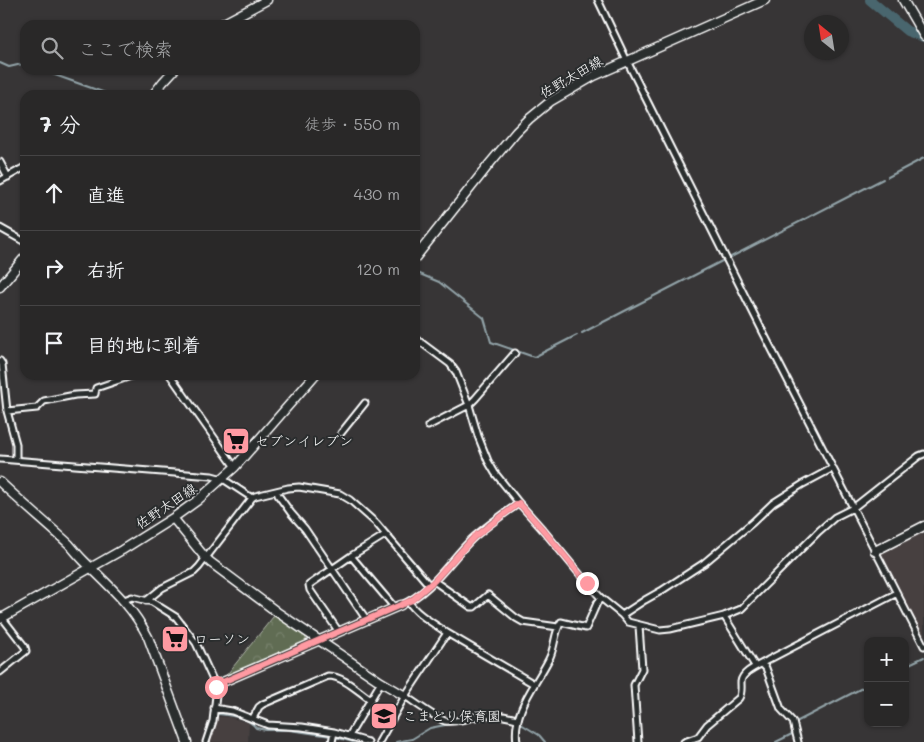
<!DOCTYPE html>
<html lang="ja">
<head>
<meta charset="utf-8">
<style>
  body { margin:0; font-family:Mali,"Klee One",sans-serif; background:#313030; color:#f1f3f6 }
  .controls { position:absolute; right:15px; bottom:15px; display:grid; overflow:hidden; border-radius:10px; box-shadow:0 1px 4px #0004 }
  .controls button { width:45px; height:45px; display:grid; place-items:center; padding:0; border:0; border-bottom:1px solid #454445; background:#292828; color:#f1f3f6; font:25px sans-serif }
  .compass { position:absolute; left:804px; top:15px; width:45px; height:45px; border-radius:50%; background:#292828; box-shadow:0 1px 4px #0004; rotate:330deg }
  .stop { position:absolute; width:15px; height:15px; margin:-11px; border:4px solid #ff9aa2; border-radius:50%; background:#fff }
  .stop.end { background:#ff9aa2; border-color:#fff; box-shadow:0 1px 5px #0008 }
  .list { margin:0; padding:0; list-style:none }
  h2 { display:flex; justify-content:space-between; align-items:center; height:65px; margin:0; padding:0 20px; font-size:21px }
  h2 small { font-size:16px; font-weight:400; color:#a5a6a8 }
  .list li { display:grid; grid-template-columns:32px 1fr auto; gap:15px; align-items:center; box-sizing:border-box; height:75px; padding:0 20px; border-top:1px solid #454445 }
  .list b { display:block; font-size:19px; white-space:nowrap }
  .list em { font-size:16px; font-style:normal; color:#a5a6a8 }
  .icon { flex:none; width:28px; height:28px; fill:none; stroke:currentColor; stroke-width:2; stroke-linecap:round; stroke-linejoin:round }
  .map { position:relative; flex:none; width:924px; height:742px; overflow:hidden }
  .search { position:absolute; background:#292828; box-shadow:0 1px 4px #0004; left:20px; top:20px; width:400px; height:55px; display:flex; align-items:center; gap:12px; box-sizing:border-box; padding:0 18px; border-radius:15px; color:#a5a6a8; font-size:19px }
  .panel { position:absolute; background:#292828; box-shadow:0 1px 4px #0004; left:20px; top:90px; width:400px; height:290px; border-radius:15px }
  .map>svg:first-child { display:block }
  .built { fill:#463f3f }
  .park { fill:url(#park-crowns); stroke:#b0b6a9 }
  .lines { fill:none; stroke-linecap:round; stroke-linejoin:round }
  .stream { stroke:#92a3a8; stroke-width:2 }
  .river { stroke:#4a666e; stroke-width:10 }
  .street-casing { stroke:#fff; stroke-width:9 }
  .secondary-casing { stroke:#fff; stroke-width:11 }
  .street { stroke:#2a2d2e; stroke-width:5 }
  .secondary { stroke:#2a2d2e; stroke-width:8 }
  .route { stroke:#ff9aa2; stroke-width:6 }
  .labels { text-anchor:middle; stroke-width:4; stroke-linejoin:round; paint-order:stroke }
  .street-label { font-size:14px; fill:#fff; stroke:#2a2d2e }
  .poi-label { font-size:14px; fill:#fff; stroke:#2a2d2e; text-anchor:start }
</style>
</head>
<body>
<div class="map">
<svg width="924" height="742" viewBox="0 0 924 742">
  <defs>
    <pattern id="park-crowns" width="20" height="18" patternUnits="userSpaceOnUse" patternTransform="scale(1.25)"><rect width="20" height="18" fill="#606c53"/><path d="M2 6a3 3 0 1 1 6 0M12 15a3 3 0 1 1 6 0" fill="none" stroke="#78826d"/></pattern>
  </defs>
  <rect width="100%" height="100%" fill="#373536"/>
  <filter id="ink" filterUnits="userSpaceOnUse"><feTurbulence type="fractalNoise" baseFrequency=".02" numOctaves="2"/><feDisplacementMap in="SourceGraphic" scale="10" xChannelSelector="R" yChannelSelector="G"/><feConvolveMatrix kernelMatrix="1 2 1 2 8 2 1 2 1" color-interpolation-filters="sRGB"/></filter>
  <g filter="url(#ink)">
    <!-- built -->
    <path class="built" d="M924,531V639L880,553Z
      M217,717H229L249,723L248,742H208Z"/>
    <!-- park -->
    <path class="park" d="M276,616L306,637V642L225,677L273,617Z"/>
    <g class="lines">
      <!-- stream -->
      <path class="stream" d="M0,63L9,67L22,64L25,65
        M41,70L111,95
        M888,177L924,158
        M731,257L883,179
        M415,272L439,282L484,318L491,342L534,357L577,335
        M582,333L722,261
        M905,666L924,657
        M218,714C231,715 249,718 256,728L266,730H289L331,736
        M486,717L511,720
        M459,723L468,722L476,719
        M521,724L539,735L545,742
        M797,729L796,722L868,685
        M335,737L353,742
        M396,742L412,739L430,728L450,724
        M776,742L792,734"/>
      <!-- river -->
      <path class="river" d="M870,0L907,31L924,37"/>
      <!-- street casing -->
      <g class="street-casing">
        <path id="street" d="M598,0L627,61L763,332L924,646
          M0,162L8,177
          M0,181L25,167
          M0,228L25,242
          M415,338L450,364L456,372L469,405L478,436L488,461L495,473L519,503L544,531L587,583L601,598L622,615L628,622L660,630L670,629L724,616L741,609L819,531L835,517L853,508L919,456L924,454
          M0,361L2,364L7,411L16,444V460
          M170,375L232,463L235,467
          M7,411L37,408L44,401L75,395L95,394L96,388L131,376
          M428,426L469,405L475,399L515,353
          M341,433L365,403
          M0,459L212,476L223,479L252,498
          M277,491L278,495L291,513L305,529L366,619
          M351,556L395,608
          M434,581L471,607H474L488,595L516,618L523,622L558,627
          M124,600L132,597L152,602L176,617L196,643L212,678L214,682L218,684L217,687L213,721L206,742
          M146,601L162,588L194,572L199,567L252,498L255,496L288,488L299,487L340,494L350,500L376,523L429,585
          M401,605C432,592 449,561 472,539C485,527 504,514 519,503
          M622,615L645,600L661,591L704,563L753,522L773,503L803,484L833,468
          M724,616L755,666
          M339,632L310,590L309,585L351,556L385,535
          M447,633L534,684
          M762,664L766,668L781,709L793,722L798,742
          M0,672L26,651L25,647L1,616
          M405,696C414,702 437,719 445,721C457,723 467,718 479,716C492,713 505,716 517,719
          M214,708L232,711L268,725L302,727L315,729L334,732L368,742
          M253,718L259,707L263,704L328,676C343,676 358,691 371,700
          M349,736L381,682
          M332,742L334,732
          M379,742L405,696L447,633C435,624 417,615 409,602
          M517,742C512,711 536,685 549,659C555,648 554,633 561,622L586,628L597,603L601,598
          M638,742L634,685L642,669L639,626
          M684,742L698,737L707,725L739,698C742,693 741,688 741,682C742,671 760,665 768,660L897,593"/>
      </g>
      <!-- secondary casing -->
      <g class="secondary-casing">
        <path id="secondary" d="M903,0L924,36
          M220,25L267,0
          M153,95L163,82L174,70
          M415,258L491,162L516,132L529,119L551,101L594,76L765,0
          M0,287L25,257
          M0,482C22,503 46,523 69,544C74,550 79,556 84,561C110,587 131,604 148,637L187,742
          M173,518L203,555L210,562L277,612L381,682L405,696
          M875,551L924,526
          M0,619L122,550L173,518L198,500L235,467L315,375
          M218,684L401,605"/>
      </g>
      <!-- street -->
      <use href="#street" class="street"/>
      <!-- secondary -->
      <use href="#secondary" class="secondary"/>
    </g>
  </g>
  <g class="lines" filter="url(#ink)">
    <!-- route -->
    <path class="route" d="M216,687L218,684L412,600L434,581L474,537L519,503L544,531L587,583"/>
  </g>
  <!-- icons -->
  <defs>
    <g id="supermarket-square" transform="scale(1.4375)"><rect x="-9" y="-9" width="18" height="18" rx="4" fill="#ff9aa2" stroke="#2a2d2e"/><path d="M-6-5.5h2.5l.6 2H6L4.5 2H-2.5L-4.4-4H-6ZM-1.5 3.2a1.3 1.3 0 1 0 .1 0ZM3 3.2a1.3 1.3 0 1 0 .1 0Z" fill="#111"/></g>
    <g id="school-square" transform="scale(1.4375)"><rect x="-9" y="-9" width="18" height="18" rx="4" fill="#ff9aa2" stroke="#2a2d2e"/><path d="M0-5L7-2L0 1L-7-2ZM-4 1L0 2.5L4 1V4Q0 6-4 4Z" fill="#111"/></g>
  </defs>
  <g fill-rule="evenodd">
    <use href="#supermarket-square" x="236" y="441"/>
    <use href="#supermarket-square" x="175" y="639"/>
    <use href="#school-square" x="384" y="716"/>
  </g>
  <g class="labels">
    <!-- street labels -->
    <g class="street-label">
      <text transform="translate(571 77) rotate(-30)" y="5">佐野太田線</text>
      <text transform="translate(166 506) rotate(-34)" y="5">佐野太田線</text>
    </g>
    <!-- poi labels -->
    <g class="poi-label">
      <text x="255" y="446">セブンイレブン</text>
      <text x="194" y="644">ローソン</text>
      <text x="403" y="721">こまどり保育園</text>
    </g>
  </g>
</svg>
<div class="controls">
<button>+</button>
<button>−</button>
</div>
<svg class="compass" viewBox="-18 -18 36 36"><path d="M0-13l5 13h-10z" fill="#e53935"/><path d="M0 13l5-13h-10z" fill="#a5a6a8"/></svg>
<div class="stop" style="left:216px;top:687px"></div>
<div class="stop end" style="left:587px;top:583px"></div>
<div class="search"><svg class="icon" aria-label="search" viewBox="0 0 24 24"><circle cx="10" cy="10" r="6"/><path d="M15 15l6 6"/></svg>ここで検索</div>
<section class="panel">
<h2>7 分<small>徒歩 · 550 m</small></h2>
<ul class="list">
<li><svg class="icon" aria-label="ahead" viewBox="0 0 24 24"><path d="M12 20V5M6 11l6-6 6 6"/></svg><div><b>直進</b></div><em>430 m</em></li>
<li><svg class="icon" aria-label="right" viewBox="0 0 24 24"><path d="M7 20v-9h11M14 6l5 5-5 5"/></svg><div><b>右折</b></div><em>120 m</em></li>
<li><svg class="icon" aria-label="arrive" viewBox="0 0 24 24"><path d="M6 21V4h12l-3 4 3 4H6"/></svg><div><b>目的地に到着</b></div></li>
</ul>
</section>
</div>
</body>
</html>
